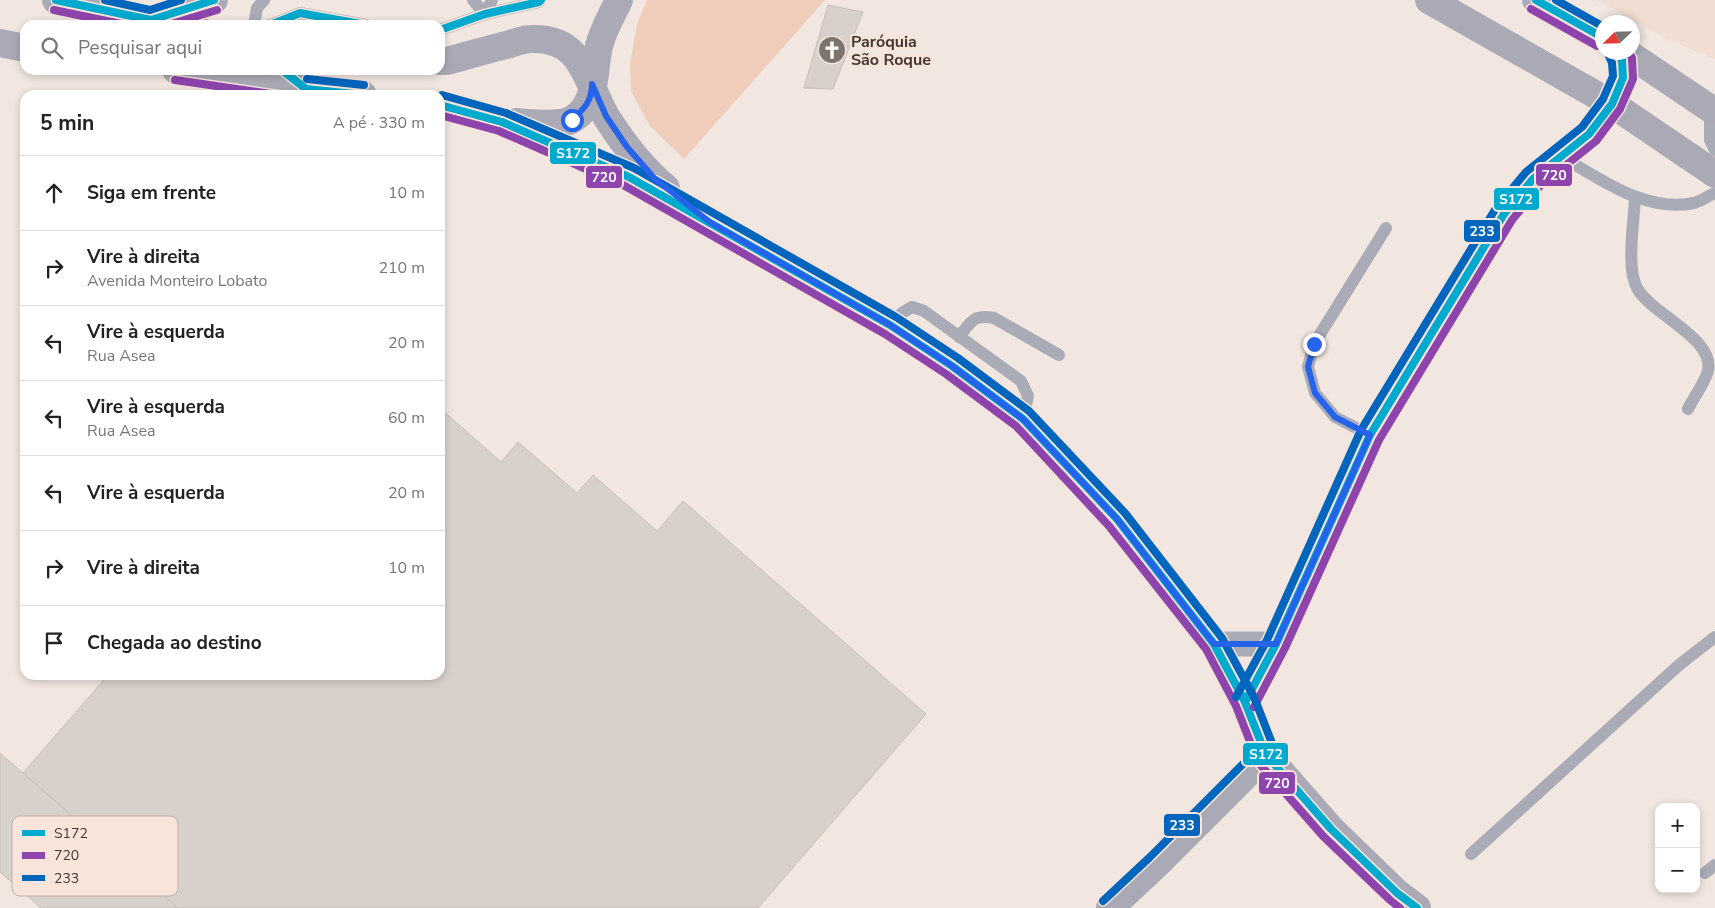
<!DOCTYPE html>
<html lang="pt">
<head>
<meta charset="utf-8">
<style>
  body { margin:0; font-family:"Nunito Sans",sans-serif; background:#f2f2f2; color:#222 }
  .controls { position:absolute; right:15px; bottom:15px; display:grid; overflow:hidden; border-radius:10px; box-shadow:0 2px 8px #0003 }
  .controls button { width:45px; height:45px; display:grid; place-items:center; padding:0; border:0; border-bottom:1px solid #e0e0e0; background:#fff; color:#222; font:25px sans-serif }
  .compass { position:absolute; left:1595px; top:15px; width:45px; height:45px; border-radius:50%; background:#fff; box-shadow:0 2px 8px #0003; rotate:247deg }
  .stop { position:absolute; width:15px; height:15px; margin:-11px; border:4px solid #2563eb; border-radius:50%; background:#fff }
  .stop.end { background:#2563eb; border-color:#fff; box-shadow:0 1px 5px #0008 }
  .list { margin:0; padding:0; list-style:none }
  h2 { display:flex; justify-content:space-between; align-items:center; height:65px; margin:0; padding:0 20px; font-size:21px }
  h2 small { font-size:16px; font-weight:400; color:#767676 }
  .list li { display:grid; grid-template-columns:32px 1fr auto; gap:15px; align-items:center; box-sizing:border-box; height:75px; padding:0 20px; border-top:1px solid #e0e0e0 }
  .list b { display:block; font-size:19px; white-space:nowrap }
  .list p { margin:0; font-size:16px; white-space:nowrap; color:#767676 }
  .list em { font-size:16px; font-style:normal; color:#767676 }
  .icon { flex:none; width:28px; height:28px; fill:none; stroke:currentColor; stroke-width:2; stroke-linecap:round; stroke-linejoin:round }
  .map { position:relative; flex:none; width:1715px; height:908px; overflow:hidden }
  .search { position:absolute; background:#fff; box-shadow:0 2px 8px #0003; left:20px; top:20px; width:425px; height:55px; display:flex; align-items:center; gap:12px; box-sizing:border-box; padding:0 18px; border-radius:15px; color:#767676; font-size:19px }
  .panel { position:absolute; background:#fff; box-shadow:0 2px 8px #0003; left:20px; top:90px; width:425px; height:590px; border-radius:15px }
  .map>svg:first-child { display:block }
  .built { fill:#f1ddd2 }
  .green { fill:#f0cdba }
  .building { fill:#d8d0cb; stroke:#c8bfba }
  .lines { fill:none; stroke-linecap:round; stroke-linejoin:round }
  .lane { stroke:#a9abb7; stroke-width:12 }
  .street { stroke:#a9abb7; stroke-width:25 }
  .secondary { stroke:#a9aab5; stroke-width:28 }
  .bus-1-casing { stroke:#f8e4d9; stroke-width:11 }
  .bus-2-casing { stroke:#f8e4d9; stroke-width:11 }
  .bus-3-casing { stroke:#f8e4d9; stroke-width:11 }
  .bus-1 { stroke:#00a9ce; stroke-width:8 }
  .bus-2 { stroke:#8e44ad; stroke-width:8 }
  .bus-3 { stroke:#0065bd; stroke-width:8 }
  .route { stroke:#2563eb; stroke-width:6 }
  .labels { text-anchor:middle; stroke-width:4; stroke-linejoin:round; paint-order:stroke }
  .poi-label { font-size:16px; font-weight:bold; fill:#3f3733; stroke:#f8e4d9; text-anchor:start }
  .key { fill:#f8e4d9; stroke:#c0b0a7; stroke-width:1 }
  .key-label { font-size:14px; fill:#3f3733 }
  .line-badge { stroke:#f8e4d9; stroke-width:2 }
  .badge-label { font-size:14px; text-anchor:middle; font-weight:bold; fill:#fff }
</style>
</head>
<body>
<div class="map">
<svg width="1715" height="908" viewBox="0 0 1715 908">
  <rect width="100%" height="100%" fill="#f1e6e0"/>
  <!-- built -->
  <path class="built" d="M1597,0H1715V59L1669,40Z"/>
  <!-- green -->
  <path class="green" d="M647,0H825L684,159L650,126L631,91L630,64L637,24Z"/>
  <!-- building -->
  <path class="building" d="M828,5L863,12L833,89L804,88Z
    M441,409L501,462L518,442L577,493L593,475L657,531L683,501L926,714L758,908H178L23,773L108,675H440Z
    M0,753L23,773L178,908H41L0,872Z"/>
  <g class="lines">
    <!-- lane -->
    <path class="lane" d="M473,0L485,14
      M485,14L492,0
      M254,25L257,8L264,0
      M270,25L300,13L366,25
      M440,30L485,14L539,2
      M1710,108V140L1715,150
      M1562,157C1601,179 1645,213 1694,203C1701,201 1708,196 1715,193
      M1635,198C1634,221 1626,268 1637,288C1652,315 1715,338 1708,371C1704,384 1694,397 1688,409
      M890,325L902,313L912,307L924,311L1021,381L1028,396L1023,419
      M959,337C971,322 973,314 994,318L1059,355
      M1370,435L1335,417L1315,393L1308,367L1314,344L1386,228
      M1471,854L1679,665L1715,637
      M1705,873L1715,865"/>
    <!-- street -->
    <path class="street" d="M1214,644H1276
      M1245,702L1276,644L1370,435L1504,214L1533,179L1589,134L1612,104L1623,78L1622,60L1618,52"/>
    <!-- secondary -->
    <path class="secondary" d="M56,0L151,20L195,25
      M1429,0L1612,104L1715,174
      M1536,0L1602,37
      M161,16L214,0
      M0,43L25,48
      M1626,52L1715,112
      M440,61H447C466,56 486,50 506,45C514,43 523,39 532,39C584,37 586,83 607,118C623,143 643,169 666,188
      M176,70L306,89L363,95
      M440,105L455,108L502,122L629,177L890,325L952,366L1023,419L1117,519L1214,644L1245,702L1266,755L1331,829L1397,893L1417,908
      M516,122C532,123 560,127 573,119C598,104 593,71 599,46C603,30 612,15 619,0
      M1110,908L1156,865L1266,755"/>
    <!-- bus-1 casing -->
    <g class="bus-1-casing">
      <path id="bus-1" d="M56,0L151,20L214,0
        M1536,0L1602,37
        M270,25L300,13L366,25
        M440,30L485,14L539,2L541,0
        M282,70L306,89L363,95
        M440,105L502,122L629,177L890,325L952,366L1023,419L1117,519L1214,644L1245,702L1266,755L1331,829L1397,893L1417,908
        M1245,702L1276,644L1370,435L1504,214L1533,179L1589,134L1612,104L1623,78L1622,60L1618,52"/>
    </g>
    <!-- bus-2 casing -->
    <g class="bus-2-casing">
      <path id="bus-2" d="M1531,9L1597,46
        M54,10L126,25
        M168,25L217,10
        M175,80L278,95
        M440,115L499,131L625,186L885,334L946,374L1016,426L1109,526L1206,649L1236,706L1258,762L1323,836L1390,900L1400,908
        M1254,707L1285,648L1379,440L1512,220L1540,186L1596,141L1620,109L1633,79L1632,58L1629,52"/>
    </g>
    <!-- bus-3 casing -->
    <g class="bus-3-casing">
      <path id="bus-3" d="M105,0L150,10L181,0
        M1556,0L1602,26
        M307,79L364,85
        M442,95L506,113L634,168L896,317L958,358L1029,411L1125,513L1222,638L1254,697L1275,751
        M1236,697L1267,640L1361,430L1496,208L1526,172L1582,127L1603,99L1613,76L1612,63L1609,56
        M1103,901L1149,858L1259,748"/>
    </g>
    <!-- bus-1 -->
    <use href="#bus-1" class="bus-1"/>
    <!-- bus-2 -->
    <use href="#bus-2" class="bus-2"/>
    <!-- bus-3 -->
    <use href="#bus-3" class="bus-3"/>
  </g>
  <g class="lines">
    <!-- route -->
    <path class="route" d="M572,120C584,109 592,101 592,84L606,116L627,147L655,179L711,223L890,325L952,366L1023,419L1117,519L1214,644H1276L1370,435L1335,417L1315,393L1308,367L1314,344"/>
  </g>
  <!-- icons -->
  <defs>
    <g id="church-disc" transform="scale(1.4375)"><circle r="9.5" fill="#7d7470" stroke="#f8e4d9"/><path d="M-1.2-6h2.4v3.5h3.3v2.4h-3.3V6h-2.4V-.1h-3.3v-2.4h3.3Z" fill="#fff"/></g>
  </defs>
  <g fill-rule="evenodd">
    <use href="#church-disc" x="832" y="50"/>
  </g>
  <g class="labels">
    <!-- poi labels -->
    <g class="poi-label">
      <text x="851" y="47">Paróquia<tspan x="851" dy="18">São Roque</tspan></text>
    </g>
  </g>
  <!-- legend -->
  <rect x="12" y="816" width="166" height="80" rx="8" class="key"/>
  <rect x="22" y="830" width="23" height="6" fill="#00a9ce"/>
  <rect x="22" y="852" width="23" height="7" fill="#8e44ad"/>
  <rect x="22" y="875" width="23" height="6" fill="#0065bd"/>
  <g class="key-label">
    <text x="54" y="838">S172</text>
    <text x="54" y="860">720</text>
    <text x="54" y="883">233</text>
  </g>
  <g class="line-badge">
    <rect x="549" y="141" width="48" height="24" rx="5" fill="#00a9ce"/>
    <rect x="1535" y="163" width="38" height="24" rx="5" fill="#8e44ad"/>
    <rect x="585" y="165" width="38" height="24" rx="5" fill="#8e44ad"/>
    <rect x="1493" y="187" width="47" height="24" rx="5" fill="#00a9ce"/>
    <rect x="1463" y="219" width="38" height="24" rx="5" fill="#0065bd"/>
    <rect x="1242" y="742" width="47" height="24" rx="5" fill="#00a9ce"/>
    <rect x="1258" y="771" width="38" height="24" rx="5" fill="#8e44ad"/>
    <rect x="1163" y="813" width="38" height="24" rx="5" fill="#0065bd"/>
  </g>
  <g class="badge-label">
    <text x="573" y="158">S172</text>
    <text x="1554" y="180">720</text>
    <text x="604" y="182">720</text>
    <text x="1516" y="204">S172</text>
    <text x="1482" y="236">233</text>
    <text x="1266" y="759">S172</text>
    <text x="1277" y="788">720</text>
    <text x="1182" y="830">233</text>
  </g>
</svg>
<div class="controls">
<button>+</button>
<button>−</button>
</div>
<svg class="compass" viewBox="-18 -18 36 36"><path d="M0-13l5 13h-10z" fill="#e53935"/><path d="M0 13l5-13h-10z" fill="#767676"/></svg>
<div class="stop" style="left:572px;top:120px"></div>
<div class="stop end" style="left:1314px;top:344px"></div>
<div class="search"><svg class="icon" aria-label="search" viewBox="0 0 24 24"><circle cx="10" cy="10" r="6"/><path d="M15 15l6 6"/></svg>Pesquisar aqui</div>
<section class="panel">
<h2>5 min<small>A pé · 330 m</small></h2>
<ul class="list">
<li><svg class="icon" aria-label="ahead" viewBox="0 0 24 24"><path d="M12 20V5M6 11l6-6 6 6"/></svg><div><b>Siga em frente</b></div><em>10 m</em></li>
<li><svg class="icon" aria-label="right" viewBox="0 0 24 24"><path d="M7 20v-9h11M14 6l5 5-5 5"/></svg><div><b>Vire à direita</b><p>Avenida Monteiro Lobato</p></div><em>210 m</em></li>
<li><svg class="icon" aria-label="left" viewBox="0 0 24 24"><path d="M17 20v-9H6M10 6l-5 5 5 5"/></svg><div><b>Vire à esquerda</b><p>Rua Asea</p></div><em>20 m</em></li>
<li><svg class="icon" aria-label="left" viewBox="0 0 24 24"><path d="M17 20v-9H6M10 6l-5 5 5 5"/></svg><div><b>Vire à esquerda</b><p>Rua Asea</p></div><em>60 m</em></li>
<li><svg class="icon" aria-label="left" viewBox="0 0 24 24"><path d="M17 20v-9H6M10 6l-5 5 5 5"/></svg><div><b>Vire à esquerda</b></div><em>20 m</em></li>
<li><svg class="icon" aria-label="right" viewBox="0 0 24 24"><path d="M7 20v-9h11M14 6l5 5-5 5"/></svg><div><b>Vire à direita</b></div><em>10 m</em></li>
<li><svg class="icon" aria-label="arrive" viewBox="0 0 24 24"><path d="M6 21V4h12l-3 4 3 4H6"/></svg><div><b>Chegada ao destino</b></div></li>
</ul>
</section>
</div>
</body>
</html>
